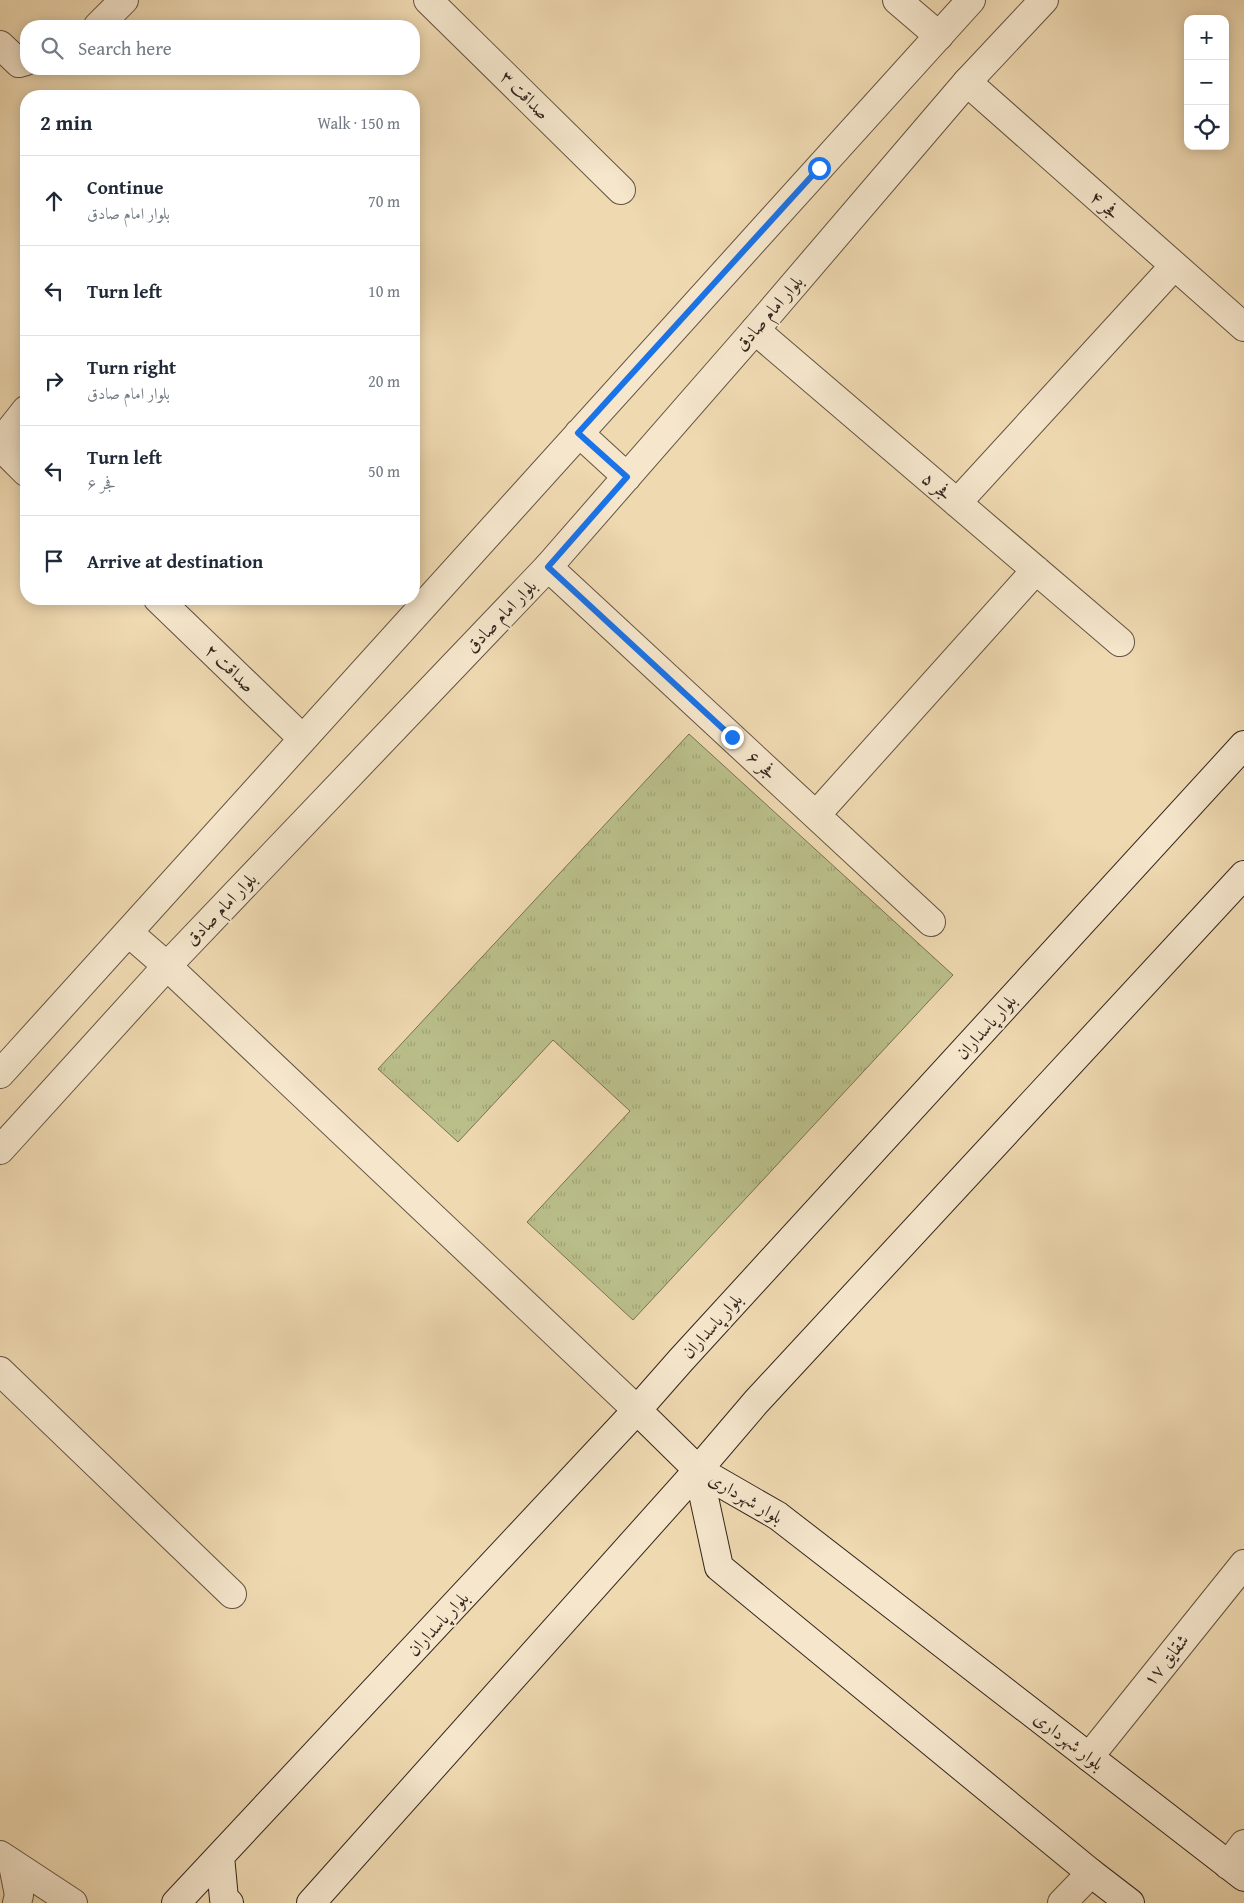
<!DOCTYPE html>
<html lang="en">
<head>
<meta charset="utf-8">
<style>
  body { margin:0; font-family:"Gentium Book Plus",Amiri,serif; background:#f6f6f7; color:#1f2937 }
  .controls { position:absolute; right:15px; top:15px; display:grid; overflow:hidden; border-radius:10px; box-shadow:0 2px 12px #0003 }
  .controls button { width:45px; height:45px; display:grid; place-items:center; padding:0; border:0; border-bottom:1px solid #e0e1e3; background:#fff; color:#1f2937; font:25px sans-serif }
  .stop { position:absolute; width:15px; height:15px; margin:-11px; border:4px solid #1a73e8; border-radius:50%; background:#fff }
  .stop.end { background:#1a73e8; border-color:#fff; box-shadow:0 1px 5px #0008 }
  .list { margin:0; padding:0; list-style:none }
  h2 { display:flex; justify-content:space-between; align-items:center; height:65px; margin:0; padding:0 20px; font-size:21px }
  h2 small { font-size:16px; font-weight:400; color:#747a83 }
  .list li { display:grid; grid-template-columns:32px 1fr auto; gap:15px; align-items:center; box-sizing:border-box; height:90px; padding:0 20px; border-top:1px solid #e0e1e3 }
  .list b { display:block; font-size:19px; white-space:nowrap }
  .list p { margin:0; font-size:16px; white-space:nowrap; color:#747a83 }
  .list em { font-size:16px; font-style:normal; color:#747a83 }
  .icon { flex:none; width:28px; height:28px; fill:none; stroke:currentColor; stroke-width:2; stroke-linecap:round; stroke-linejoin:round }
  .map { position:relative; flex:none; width:1244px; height:1903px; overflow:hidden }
  .search { position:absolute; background:#fff; box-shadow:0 2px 12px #0003; left:20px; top:20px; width:400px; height:55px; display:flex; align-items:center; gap:12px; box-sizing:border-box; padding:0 18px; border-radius:20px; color:#747a83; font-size:19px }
  .panel { position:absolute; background:#fff; box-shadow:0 2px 12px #0003; left:20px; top:90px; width:400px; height:515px; border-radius:20px }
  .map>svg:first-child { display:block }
  .park { fill:url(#park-tufts); stroke:#777254 }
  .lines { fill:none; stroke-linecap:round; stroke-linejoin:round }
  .minor-casing { stroke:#635342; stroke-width:30 }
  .tertiary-casing { stroke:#635342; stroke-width:30 }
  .secondary-casing { stroke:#34261d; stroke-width:30 }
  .minor { stroke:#f5e6cc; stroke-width:28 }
  .tertiary { stroke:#f5e6cc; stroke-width:28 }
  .secondary { stroke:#f5e6cc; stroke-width:28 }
  .route { stroke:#1a73e8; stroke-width:6 }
  .labels { text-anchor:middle; stroke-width:4; stroke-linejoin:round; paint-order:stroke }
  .street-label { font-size:18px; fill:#34261d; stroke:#f5e6cc }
</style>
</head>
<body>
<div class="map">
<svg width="1244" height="1903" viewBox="0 0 1244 1903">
  <defs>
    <pattern id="park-tufts" width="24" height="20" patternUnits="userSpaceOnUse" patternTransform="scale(1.25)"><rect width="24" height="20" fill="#babf8a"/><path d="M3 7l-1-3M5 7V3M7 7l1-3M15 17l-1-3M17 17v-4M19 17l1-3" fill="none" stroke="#a0a477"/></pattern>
  </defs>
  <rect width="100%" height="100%" fill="#efd9b1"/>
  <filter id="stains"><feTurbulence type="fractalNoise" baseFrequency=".004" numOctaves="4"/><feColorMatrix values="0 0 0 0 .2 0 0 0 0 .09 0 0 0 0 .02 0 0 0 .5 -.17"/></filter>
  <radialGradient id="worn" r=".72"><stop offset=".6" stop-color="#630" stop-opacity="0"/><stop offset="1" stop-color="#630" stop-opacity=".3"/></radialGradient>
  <!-- park -->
  <path class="park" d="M689,734L953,975L633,1320L527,1222L630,1111L553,1040L458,1142L378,1069Z"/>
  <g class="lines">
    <!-- minor casing -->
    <g class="minor-casing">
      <path id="minor" d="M428,0L621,190
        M897,0L939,36
        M98,26L124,0
        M0,45L19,63L26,61
        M967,82L1244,327
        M755,330L1120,642
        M26,410L11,429L8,454L26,472
        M957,503L1174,266
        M548,567L931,922
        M158,599L302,738
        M816,815L1036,570
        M167,966L637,1410
        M0,1371L232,1594
        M1089,1757L1244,1564
        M1228,1865L1244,1844
        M1062,1903L1091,1873"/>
    </g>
    <!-- tertiary casing -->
    <g class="tertiary-casing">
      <path id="tertiary" d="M579,433L627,477
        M129,933L167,966
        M0,1074L971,0
        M0,1150L167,966L548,567L755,330L967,82L1044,0
        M0,1855L73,1903
        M13,1865L19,1895L17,1903"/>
    </g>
    <!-- secondary casing -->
    <g class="secondary-casing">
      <path id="secondary" d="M637,1410L698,1470L778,1516L1244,1877
        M698,1470L719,1567L1091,1873L1130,1903
        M220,1856L224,1899L229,1903
        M176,1903L637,1410L681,1360L1244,745
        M311,1903L698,1470L756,1402L1244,875"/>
    </g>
    <!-- minor -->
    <use href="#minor" class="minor"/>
    <!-- tertiary -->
    <use href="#tertiary" class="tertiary"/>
    <!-- secondary -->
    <use href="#secondary" class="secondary"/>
  </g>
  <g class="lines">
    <!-- route -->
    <path class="route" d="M732,737L548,567L627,477L578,433L819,168"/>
  </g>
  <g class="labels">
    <!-- street labels -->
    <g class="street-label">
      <text transform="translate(525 95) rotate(45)" y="6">صداقت ۳</text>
      <text transform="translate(1105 205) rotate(42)" y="6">فجر ۴</text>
      <text transform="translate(769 313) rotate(-49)" y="6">بلوار امام صادق</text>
      <text transform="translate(937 486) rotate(41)" y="6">فجر ۵</text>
      <text transform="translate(501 616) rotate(-46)" y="6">بلوار امام صادق</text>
      <text transform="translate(230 668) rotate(44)" y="6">صداقت ۲</text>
      <text transform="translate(762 765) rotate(43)" y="6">فجر ۶</text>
      <text transform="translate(221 909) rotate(-46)" y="6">بلوار امام صادق</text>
      <text transform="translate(986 1027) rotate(-48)" y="6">بلوار پاسداران</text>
      <text transform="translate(712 1326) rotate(-48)" y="6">بلوار پاسداران</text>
      <text transform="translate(746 1498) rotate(31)" y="6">بلوار شهرداری</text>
      <text transform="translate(438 1624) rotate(-47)" y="6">بلوار پاسداران</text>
      <text transform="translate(1166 1660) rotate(-51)" y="6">شقایق ۱۷</text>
      <text transform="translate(1069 1741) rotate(38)" y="6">بلوار شهرداری</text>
    </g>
  </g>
  <rect width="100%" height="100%" filter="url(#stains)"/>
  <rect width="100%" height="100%" fill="url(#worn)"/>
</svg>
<div class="controls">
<button>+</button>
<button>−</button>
<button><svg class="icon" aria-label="locate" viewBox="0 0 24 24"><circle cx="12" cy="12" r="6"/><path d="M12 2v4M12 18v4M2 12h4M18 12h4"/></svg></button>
</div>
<div class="stop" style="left:819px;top:168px"></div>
<div class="stop end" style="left:732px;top:737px"></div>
<div class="search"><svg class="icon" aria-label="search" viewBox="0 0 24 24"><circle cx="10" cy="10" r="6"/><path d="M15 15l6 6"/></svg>Search here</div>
<section class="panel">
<h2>2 min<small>Walk · 150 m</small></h2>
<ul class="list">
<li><svg class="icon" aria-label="ahead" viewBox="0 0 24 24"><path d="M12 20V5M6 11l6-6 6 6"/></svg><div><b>Continue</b><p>بلوار امام صادق</p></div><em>70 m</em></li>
<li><svg class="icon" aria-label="left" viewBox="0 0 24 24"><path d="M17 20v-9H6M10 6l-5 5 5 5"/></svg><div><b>Turn left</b></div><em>10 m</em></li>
<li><svg class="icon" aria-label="right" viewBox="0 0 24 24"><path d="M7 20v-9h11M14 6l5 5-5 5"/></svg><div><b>Turn right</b><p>بلوار امام صادق</p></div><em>20 m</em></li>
<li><svg class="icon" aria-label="left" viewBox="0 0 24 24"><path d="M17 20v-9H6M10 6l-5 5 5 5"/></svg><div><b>Turn left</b><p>فجر ۶</p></div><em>50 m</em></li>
<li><svg class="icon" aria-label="arrive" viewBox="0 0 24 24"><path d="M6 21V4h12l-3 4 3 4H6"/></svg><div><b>Arrive at destination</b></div></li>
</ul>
</section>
</div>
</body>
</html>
